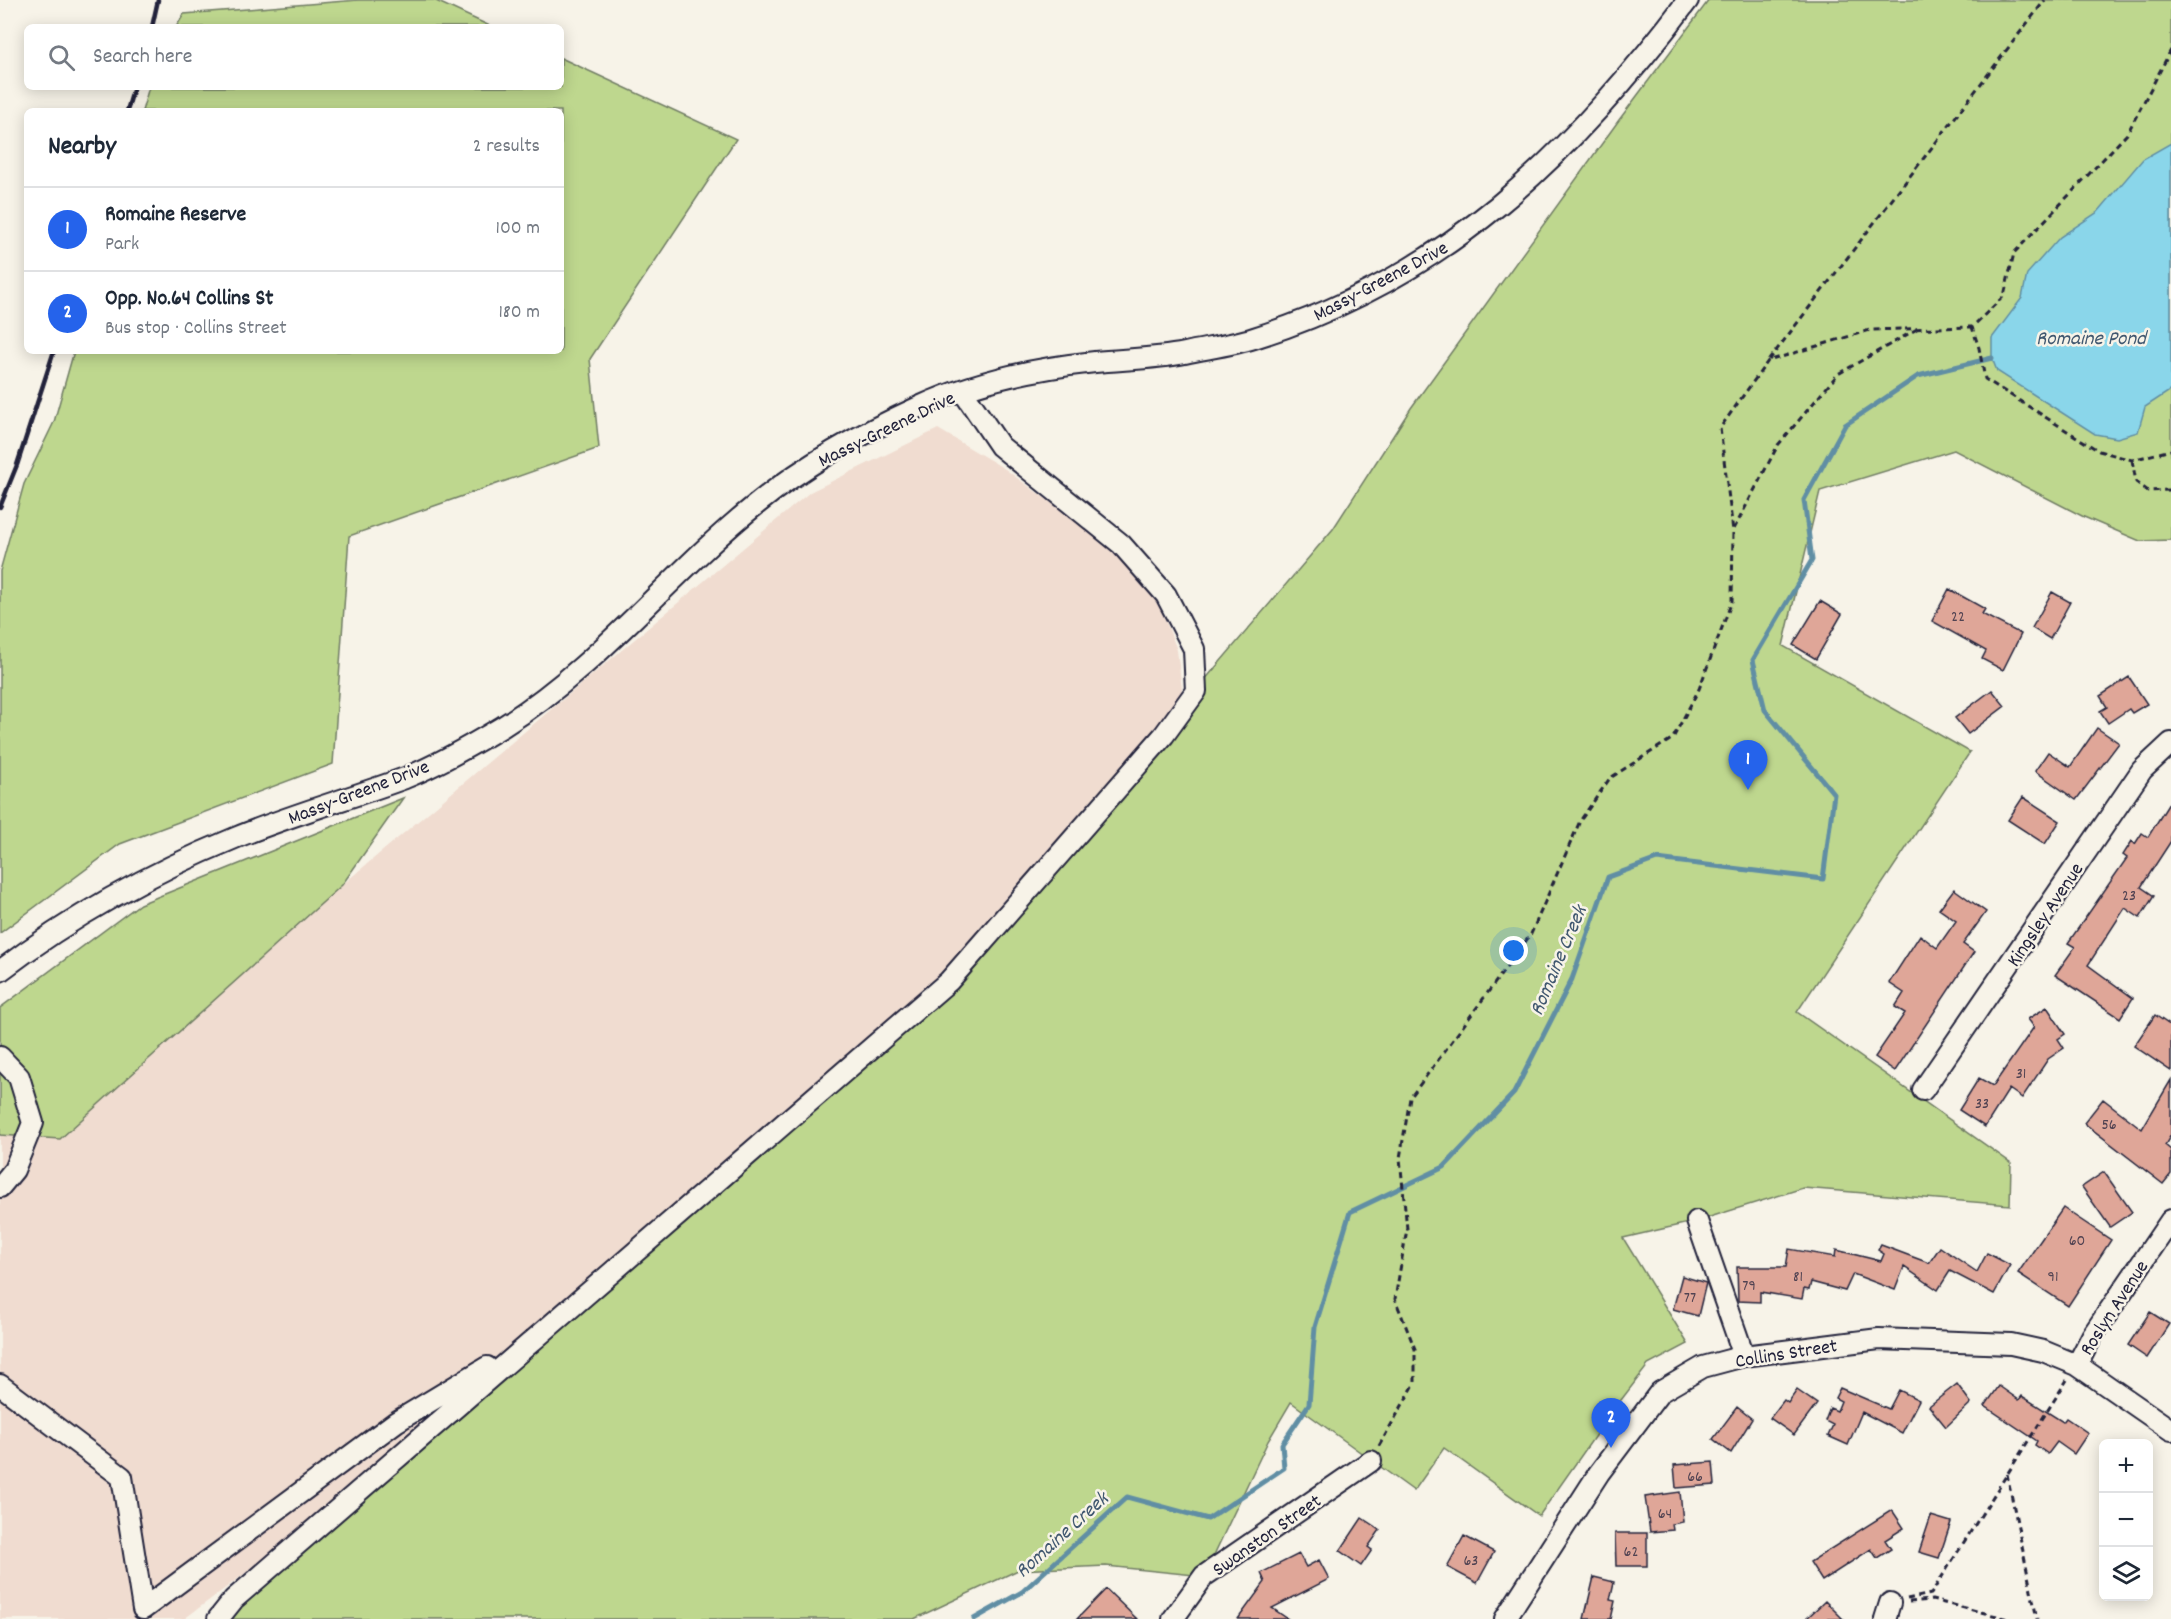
<!DOCTYPE html>
<html lang="en">
<head>
<meta charset="utf-8">
<style>
  body { margin:0; font-family:Dekko,sans-serif; background:#f2f2f3; color:#1f2937 }
  .controls { position:absolute; right:18px; bottom:18px; display:grid; overflow:hidden; border-radius:9px; box-shadow:0 3px 15px #0003 }
  .controls button { width:54px; height:54px; display:grid; place-items:center; padding:0; border:0; border-bottom:2px solid #e0e1e3; background:#fff; color:#1f2937; font:30px sans-serif }
  .you { position:absolute; left:1514px; top:951px; width:21px; height:21px; margin:-15px; border:4px solid #fff; border-radius:50%; background:#1a73e8; box-shadow:0 0 0 9px #1a73e833 }
  .badge { display:grid; place-items:center; width:39px; height:39px; border-radius:50%; background:#2563eb; color:#fff; font-size:20px; font-weight:700 }
  .pin { position:absolute; translate:-50% -50px; filter:drop-shadow(0 2px 3px #0008) }
  .pin::after { content:''; position:absolute; top:32px; width:21px; height:18px; background:inherit; clip-path:polygon(0 0,100% 0,50% 100%) }
  .list { margin:0; padding:0; list-style:none }
  h2 { display:flex; justify-content:space-between; align-items:center; height:78px; margin:0; padding:0 24px; font-size:26px }
  h2 small { font-size:20px; font-weight:400; color:#747a83 }
  .list li { display:grid; grid-template-columns:39px 1fr auto; gap:18px; align-items:center; box-sizing:border-box; height:84px; padding:0 24px; border-top:2px solid #e0e1e3 }
  .list b { display:block; font-size:22px; white-space:nowrap }
  .list p { margin:0; font-size:20px; white-space:nowrap; color:#747a83 }
  .list em { font-size:20px; font-style:normal; color:#747a83 }
  .icon { flex:none; width:33px; height:33px; fill:none; stroke:currentColor; stroke-width:2; stroke-linecap:round; stroke-linejoin:round }
  .map { position:relative; flex:none; width:2171px; height:1619px; overflow:hidden }
  .search { position:absolute; background:#fff; box-shadow:0 3px 15px #0003; left:24px; top:24px; width:540px; height:66px; display:flex; align-items:center; gap:15px; box-sizing:border-box; padding:0 21px; border-radius:9px; color:#747a83; font-size:22px }
  .panel { position:absolute; background:#fff; box-shadow:0 3px 15px #0003; left:24px; top:108px; width:540px; height:246px; border-radius:9px }
  .map>svg:first-child { display:block }
  .built { fill:#f0dcd0 }
  .green { fill:#bed78e; stroke:#707c64; stroke-width:1.5 }
  .water { fill:#8ad6ea; stroke:#608ea4; stroke-width:1.5 }
  .lines { fill:none; stroke-linecap:round; stroke-linejoin:round }
  .stream { stroke:#608ea4; stroke-width:5 }
  .building { fill:#dfa698; stroke:#22223b; stroke-width:1.5 }
  .minor-casing { stroke:#22223b; stroke-width:24 }
  .path { stroke:#22223b; stroke-width:3; stroke-dasharray:6 4.5; stroke-linecap:butt }
  .minor { stroke:#f7f3e8; stroke-width:20 }
  .rail { stroke:#22223b; stroke-width:4.5 }
  .labels { text-anchor:middle; stroke-width:5; stroke-linejoin:round; paint-order:stroke }
  .number-label { font-size:16px; fill:#514352 }
  .street-label { font-size:20px; fill:#22223b; stroke:#f7f3e8 }
  .water-label { font-size:21px; font-style:italic; fill:#415870; stroke:#f7f3e8 }
</style>
</head>
<body>
<div class="map">
<svg width="2171" height="1619" viewBox="0 0 2171 1619">
  <rect width="100%" height="100%" fill="#f7f3e8"/>
  <filter id="ink" filterUnits="userSpaceOnUse"><feTurbulence type="fractalNoise" baseFrequency=".0167" numOctaves="2"/><feDisplacementMap in="SourceGraphic" scale="12" xChannelSelector="R" yChannelSelector="G"/><feConvolveMatrix kernelMatrix="1 2 1 2 8 2 1 2 1" color-interpolation-filters="sRGB"/></filter>
  <g filter="url(#ink)">
    <!-- built -->
    <path class="built" d="M938,429L1005,469L1113,548L1156,596L1177,650L1182,689L1164,735L949,981L303,1530L184,1619H0V1135L60,1139L342,885L810,492Z"/>
    <!-- green -->
    <path class="green" d="M358,0H434L492,27H176L184,14Z
      M1709,0H2171V540L2140,541L2084,517L1954,450L1820,491L1783,646L1970,752L1797,1012L2011,1163L2010,1205L1803,1188L1697,1221L1623,1238L1688,1344L1648,1365L1611,1413L1539,1516L1444,1448L1414,1491L1291,1402L1268,1441L1204,1576L1106,1566L1018,1570L914,1619H218L949,981L1333,529L1411,408L1619,120Z
      M561,58L736,139L590,359L599,448L349,536L333,764L120,844L0,933V571L24,484L54,422L74,351H561V111H142L149,87H561Z
      M403,798L342,885L60,1139L0,1135V1008L140,904Z"/>
    <!-- water -->
    <path class="water" d="M2171,143V390L2145,407L2138,432L2117,438L2095,434L1997,371L1992,358V338L2022,298L2027,274L2060,237L2098,212L2143,159Z"/>
    <g class="lines">
      <!-- stream -->
      <path class="stream" d="M974,1619L1022,1592L1127,1497L1208,1519L1284,1468L1282,1444L1309,1404L1315,1327L1350,1212L1444,1167L1514,1093L1572,979L1608,877L1657,859L1823,879L1834,794L1765,710L1753,660L1812,560L1804,500L1845,425L1918,376L1992,358"/>
    </g>
    <!-- building -->
    <path class="building" d="M1949,589L1985,609L1982,614L2021,634L2003,670L1982,659L1986,651L1932,621Z
      M2052,592L2070,602L2050,639L2032,628Z
      M1820,601L1842,614L1816,659L1793,645Z
      M2129,677L2147,704L2132,713L2129,709L2108,723L2100,711L2107,707L2100,696Z
      M1992,690L2005,706L1968,734L1955,718Z
      M2097,728L2119,743L2076,800L2035,771L2048,752L2070,767Z
      M2023,797L2060,821L2045,844L2008,820Z
      M2171,800V841L2141,887L2154,896L2140,918L2125,908L2088,965L2133,998L2120,1018L2055,975L2075,947L2068,943L2127,858L2123,855L2132,841L2135,844L2142,833L2148,837Z
      M1954,889L1986,912L1963,944L1974,952L1895,1071L1875,1057L1905,1013L1895,1007L1904,993L1889,983L1920,935L1937,948L1956,921L1939,909Z
      M2047,1007L2065,1034L2058,1039L2064,1048L2048,1059L2022,1098L2009,1089L1985,1127L1959,1110L1979,1078L1993,1086L2034,1027L2028,1019Z
      M2155,1015L2171,1026V1071L2134,1046Z
      M2171,1080V1135L2165,1145L2171,1150V1174L2163,1184L2084,1123L2103,1099L2142,1129Z
      M2104,1172L2132,1212L2110,1227L2082,1187Z
      M2063,1208L2111,1240L2068,1306L2018,1273Z
      M1881,1245L1929,1263L1940,1247L1977,1272L1987,1253L2010,1265L1994,1294L1950,1271L1938,1290L1904,1267L1895,1290L1853,1274L1845,1291L1811,1282L1809,1290L1804,1289L1802,1299L1760,1292V1302L1738,1301L1737,1267H1786L1789,1249L1835,1257L1836,1250L1881,1261L1884,1254L1878,1250Z
      M1682,1276L1706,1283L1698,1316L1673,1309Z
      M2150,1312L2169,1324L2147,1358L2128,1345Z
      M1957,1384L1971,1403L1946,1427L1929,1406Z
      M1999,1386L2019,1400L2022,1396L2063,1422L2066,1418L2088,1433L2074,1454L2057,1442L2048,1454L2035,1445L2037,1441L1985,1406Z
      M1840,1388L1889,1409L1899,1390L1919,1400L1902,1433L1862,1412L1848,1445L1828,1436L1833,1425L1825,1421L1830,1408L1837,1411L1841,1401L1835,1398Z
      M1797,1390L1817,1404L1794,1435L1770,1418L1784,1400L1788,1403Z
      M1737,1407L1752,1419L1731,1453L1713,1439Z
      M1713,1462L1715,1485L1676,1488L1674,1465Z
      M1680,1492L1683,1522L1672,1524L1673,1530L1650,1532L1645,1497Z
      M1892,1510L1904,1528L1885,1540L1891,1549L1877,1558L1871,1549L1822,1581L1810,1562Z
      M1931,1516L1951,1522L1939,1558L1919,1552Z
      M1362,1518L1380,1530L1368,1547L1372,1550L1361,1566L1340,1551Z
      M1615,1533H1647V1566H1616Z
      M1464,1536L1494,1552L1477,1583L1447,1567Z
      M1299,1554L1306,1567L1319,1560L1329,1579L1272,1608L1288,1619H1238L1265,1582L1261,1573Z
      M1594,1577L1614,1582L1610,1600L1615,1601L1611,1619H1584Z
      M1106,1589L1137,1619H1077Z
      M1825,1601L1843,1619H1806Z"/>
    <g class="lines">
      <!-- minor casing -->
      <g class="minor-casing">
        <path id="minor" d="M0,971C71,917 152,872 235,838C290,815 348,799 405,778C437,765 472,745 502,727C600,666 669,574 758,503C807,463 864,432 921,406C975,381 1037,368 1095,362C1125,359 1155,359 1185,353C1208,348 1232,345 1254,338C1444,279 1571,156 1688,0
          M0,1057L19,1077L33,1123L14,1170L0,1187
          M1923,1090L2142,770L2171,743
          M1697,1221L1744,1356
          M2077,1365L2092,1336L2171,1220
          M0,1385L122,1477L143,1609L396,1422L487,1367
          M218,1619L234,1599L949,981L1164,735L1196,691L1194,649L1166,595L1121,544L1000,446L962,390
          M1173,1619L1204,1576L1371,1461
          M1505,1619L1599,1473L1660,1392L1703,1367L1744,1356L1879,1339L2011,1344L2043,1351L2077,1365L2171,1430
          M1885,1619L1890,1603"/>
      </g>
      <!-- path -->
      <path class="path" d="M2171,50L2127,134L2014,253L2004,296L1972,327L1979,348L1985,379L2099,451L2132,460L2171,450
        M1769,360L2045,0
        M2132,460L2136,482L2148,491L2169,490
        M1734,529L1778,445L1838,374L1917,329
        M1379,1446L1415,1383V1349L1395,1299L1407,1229L1400,1158L1410,1098L1531,934L1580,821L1610,778L1673,738L1699,689L1732,601L1733,531L1720,428L1768,361L1870,330L1972,327
        M2007,1474L2037,1619
        M1907,1599L1931,1594L2067,1380
        M1909,1602L1932,1600L2009,1619"/>
      <!-- minor -->
      <use href="#minor" class="minor"/>
      <!-- rail -->
      <path class="rail" d="M152,27L158,0
        M127,111L134,87
        M0,507L17,465L54,351"/>
    </g>
  </g>
  <g class="labels">
    <!-- number labels -->
    <g class="number-label">
      <text x="1958" y="621">22</text>
      <text x="2129" y="900">23</text>
      <text x="2021" y="1078">31</text>
      <text x="1982" y="1108">33</text>
      <text x="2109" y="1129">56</text>
      <text x="2077" y="1245">60</text>
      <text x="1798" y="1281">81</text>
      <text x="2053" y="1281">91</text>
      <text x="1749" y="1290">79</text>
      <text x="1690" y="1302">77</text>
      <text x="1695" y="1481">66</text>
      <text x="1665" y="1518">64</text>
      <text x="1631" y="1556">62</text>
      <text x="1471" y="1565">63</text>
    </g>
    <!-- street labels -->
    <g class="street-label">
      <text transform="translate(1380 280) rotate(-28)" y="7">Massy-Greene Drive</text>
      <text transform="translate(886 428) rotate(-26)" y="7">Massy-Greene Drive</text>
      <text transform="translate(358 791) rotate(-21)" y="7">Massy-Greene Drive</text>
      <text transform="translate(2044 914) rotate(-56)" y="7">Kingsley Avenue</text>
      <text transform="translate(2113 1307) rotate(-57)" y="7">Roslyn Avenue</text>
      <text transform="translate(1786 1352) rotate(-9)" y="7">Collins Street</text>
      <text transform="translate(1266 1534) rotate(-35)" y="7">Swanston Street</text>
    </g>
    <!-- water labels -->
    <g class="water-label">
      <text x="2091" y="344">Romaine Pond</text>
      <text transform="translate(1557 960) rotate(-67)" y="7">Romaine Creek</text>
      <text transform="translate(1061 1534) rotate(-42)" y="7">Romaine Creek</text>
    </g>
  </g>
</svg>
<div class="controls">
<button>+</button>
<button>−</button>
<button><svg class="icon" aria-label="layers" viewBox="0 0 24 24"><path d="M12 4l9 5-9 5-9-5zM3 14l9 5 9-5"/></svg></button>
</div>
<div class="you"></div>
<div class="pin badge" style="left:1748px;top:790px">1</div>
<div class="pin badge" style="left:1611px;top:1448px">2</div>
<div class="search"><svg class="icon" aria-label="search" viewBox="0 0 24 24"><circle cx="10" cy="10" r="6"/><path d="M15 15l6 6"/></svg>Search here</div>
<section class="panel">
<h2>Nearby<small>2 results</small></h2>
<ul class="list">
<li><span class="badge">1</span><div><b>Romaine Reserve</b><p>Park</p></div><em>100 m</em></li>
<li><span class="badge">2</span><div><b>Opp. No.64 Collins St</b><p>Bus stop · Collins Street</p></div><em>180 m</em></li>
</ul>
</section>
</div>
</body>
</html>
